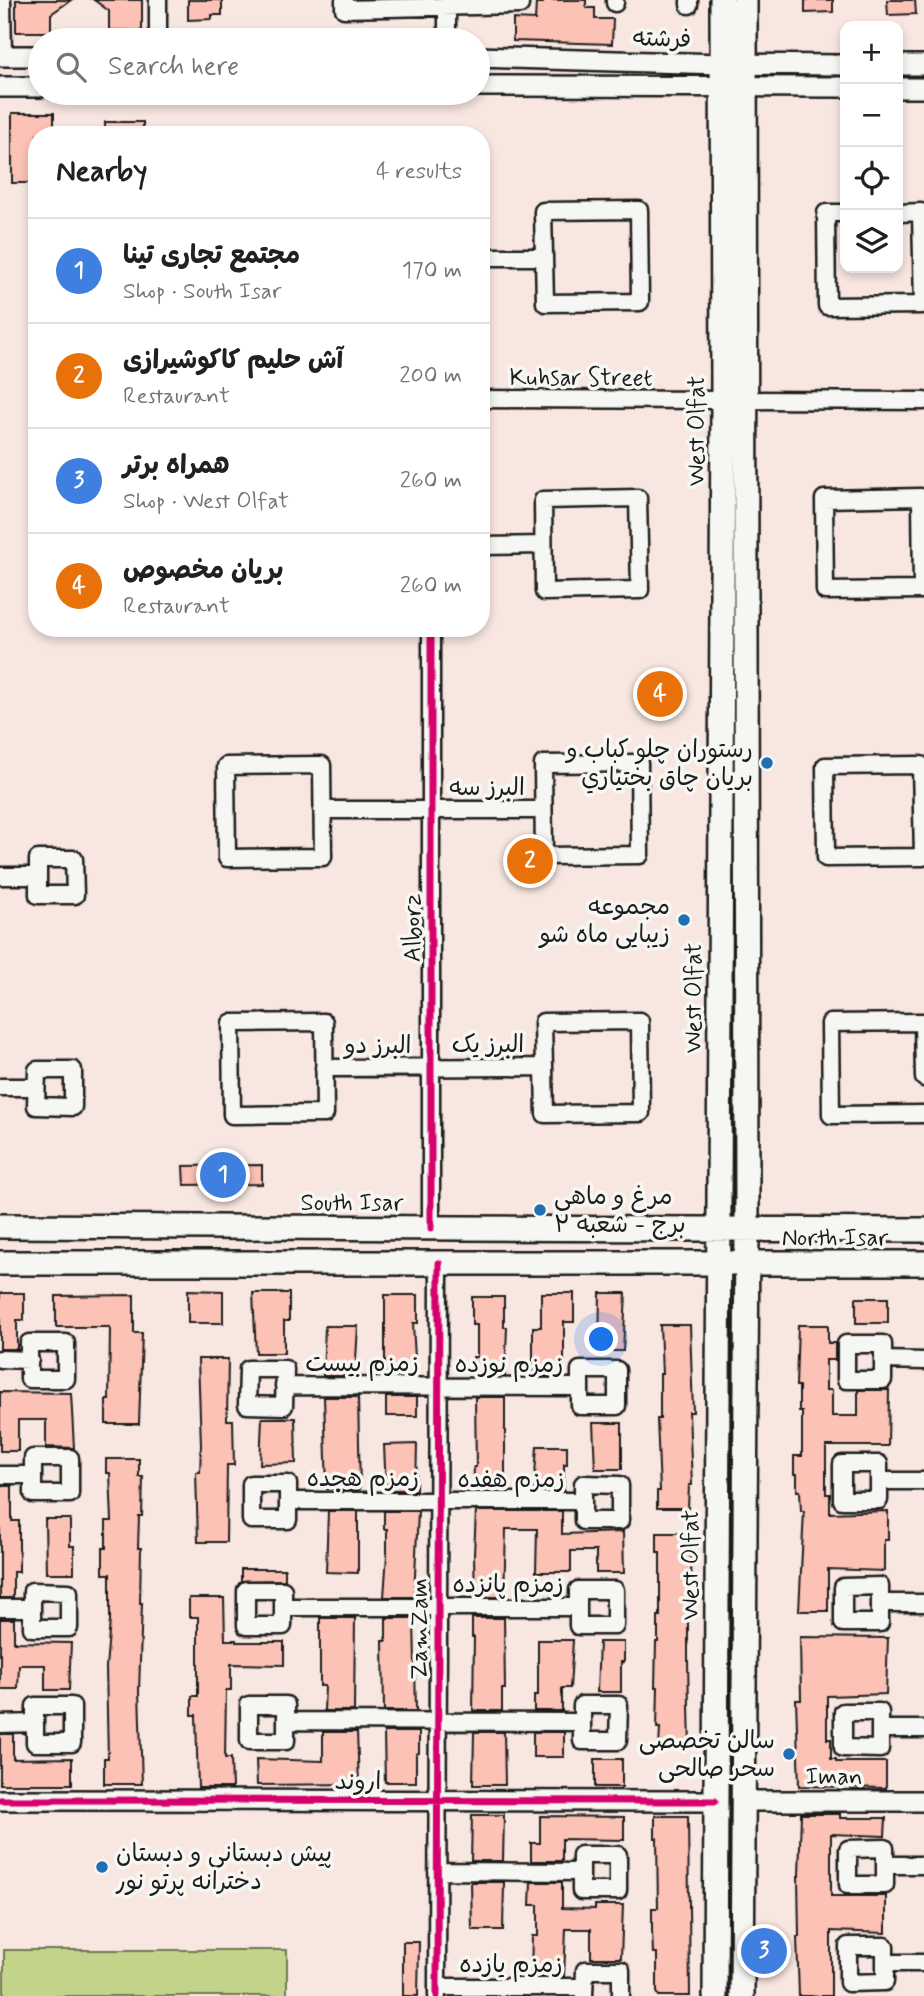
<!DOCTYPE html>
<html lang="en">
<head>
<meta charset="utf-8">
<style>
  body { margin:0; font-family:Mynerve,"Playpen Sans Arabic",sans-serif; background:#f6f6f6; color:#202124 }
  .controls { position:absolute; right:21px; top:21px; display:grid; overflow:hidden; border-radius:14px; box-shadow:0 4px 10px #0003 }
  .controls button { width:63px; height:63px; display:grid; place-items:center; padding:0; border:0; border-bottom:2px solid #e0e0e0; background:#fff; color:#202124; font:35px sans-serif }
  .you { position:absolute; left:602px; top:1340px; width:24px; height:24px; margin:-18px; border:5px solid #fff; border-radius:50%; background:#1a73e8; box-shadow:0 0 0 10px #1a73e833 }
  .badge { display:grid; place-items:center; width:46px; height:46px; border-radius:50%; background:#2563eb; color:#fff; font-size:23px; font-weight:700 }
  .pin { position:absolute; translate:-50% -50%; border:4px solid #fff; box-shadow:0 2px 7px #0006 }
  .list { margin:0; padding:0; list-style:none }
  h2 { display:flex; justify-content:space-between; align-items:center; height:91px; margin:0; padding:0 28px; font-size:30px }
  h2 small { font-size:23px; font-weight:400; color:#757577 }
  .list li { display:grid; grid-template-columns:46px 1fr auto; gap:21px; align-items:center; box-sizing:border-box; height:105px; padding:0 28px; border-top:2px solid #e0e0e0 }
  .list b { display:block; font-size:26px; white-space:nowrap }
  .list p { margin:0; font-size:23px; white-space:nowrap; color:#757577 }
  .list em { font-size:23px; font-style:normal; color:#757577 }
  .icon { flex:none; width:38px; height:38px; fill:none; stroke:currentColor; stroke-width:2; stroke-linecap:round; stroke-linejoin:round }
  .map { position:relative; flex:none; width:924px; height:1996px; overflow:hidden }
  .search { position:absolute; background:#fff; box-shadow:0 4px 10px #0003; left:28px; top:28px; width:462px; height:77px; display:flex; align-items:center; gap:18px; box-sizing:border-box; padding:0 24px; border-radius:38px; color:#757577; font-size:26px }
  .panel { position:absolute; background:#fff; box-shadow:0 4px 10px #0003; left:28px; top:126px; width:462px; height:511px; border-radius:28px }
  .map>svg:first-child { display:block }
  .green { fill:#c2d489; stroke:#6f7852; stroke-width:2 }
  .building { fill:#fdc2b6; stroke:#1c1c1c; stroke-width:2 }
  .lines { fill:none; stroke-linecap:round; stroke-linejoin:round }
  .minor-casing { stroke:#1c1c1c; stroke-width:21 }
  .tertiary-casing { stroke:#1c1c1c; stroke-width:24 }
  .secondary-casing { stroke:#1c1c1c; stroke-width:28 }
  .minor { stroke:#f6f6f2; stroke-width:16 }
  .tertiary { stroke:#f6f6f2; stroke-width:19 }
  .secondary { stroke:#f6f6f2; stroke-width:23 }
  .cycleway-casing { stroke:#f6f6f2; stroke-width:11 }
  .cycleway { stroke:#d6006c; stroke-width:7 }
  .poi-dot { fill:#1f6fb2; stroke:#f6f6f2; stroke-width:2.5 }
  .labels { text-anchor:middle; stroke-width:7; stroke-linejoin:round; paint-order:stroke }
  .street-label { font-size:24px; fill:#1c1c1c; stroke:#f6f6f2 }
  .poi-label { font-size:24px; fill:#1c1c1c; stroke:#f6f6f2; text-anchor:end }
</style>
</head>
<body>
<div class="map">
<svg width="924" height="1996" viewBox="0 0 924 1996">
  <rect width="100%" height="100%" fill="#f8e6e0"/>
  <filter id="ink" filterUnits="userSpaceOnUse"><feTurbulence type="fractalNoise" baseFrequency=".0143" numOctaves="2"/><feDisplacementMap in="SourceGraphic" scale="14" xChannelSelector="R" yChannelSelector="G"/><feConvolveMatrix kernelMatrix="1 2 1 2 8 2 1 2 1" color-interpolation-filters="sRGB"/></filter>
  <g filter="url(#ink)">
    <!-- green -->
    <path class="green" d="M4,1950H287V1996H4Z"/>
    <!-- building -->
    <path class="building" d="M16,0H71L51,14V32H16Z
      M94,0H142V31L109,30V11Z
      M188,0H222V15H212V19L188,20Z
      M543,0H586V8H595V19H613L612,44L513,41V19L535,20L536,3H543Z
      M805,0H833V12L805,13Z
      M887,0H915L916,14L888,15Z
      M12,113H54V135H37V183H12Z
      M105,122H143V135H105Z
      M262,1165V1184L184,1185L183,1166Z
      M188,1290L223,1291V1323H188Z
      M0,1293H24V1320H17V1349H0Z
      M253,1293H289V1321H284V1353H256Z
      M541,1293H574V1322H564V1376H533V1327H541Z
      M600,1293H626L623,1351H599Z
      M134,1295V1333H142L139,1424H106V1400H109L110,1327H56V1296Z
      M385,1295H418V1323H413L416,1376H385Z
      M472,1297H504V1327H507L505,1376H473V1357H477V1325H472Z
      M856,1298H888V1323H856Z
      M660,1325H690L693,1412H689L692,1485H689L688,1508H657V1491H660L657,1419H660V1374H662Z
      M798,1325H828V1343H835V1360H826V1390H832V1416H858V1390H889L888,1446H826V1494H830V1513L888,1511V1540H884V1571L828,1569V1611H799L804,1511H801L800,1491H797V1474H794V1456H802V1412H799V1386H796Z
      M325,1326H358L355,1376H323Z
      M198,1359H228L227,1420H233L234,1465H227L226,1542H198L196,1472H200L201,1445Z
      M0,1392L71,1393L74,1448L46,1447V1420H18V1451H0Z
      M324,1397H358L360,1489L358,1490L327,1489Z
      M386,1397H417V1416H386Z
      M475,1397H505V1490H473L474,1467H476Z
      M262,1418H295L296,1463L260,1464Z
      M593,1423H622V1469H595Z
      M417,1444L416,1490H386L384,1445Z
      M537,1446H567V1464H564V1490H534Z
      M106,1459H139V1477H143L142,1516H139L138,1548H141L140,1603H142L139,1691L142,1784H104V1758H108L106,1667L110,1621V1574H103V1548H106V1521H112L110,1473H106Z
      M0,1486H12V1521H19V1572H13V1598H0Z
      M328,1511H358V1573L326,1572Z
      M384,1511H418L414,1597H384L387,1554V1529H384Z
      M476,1511H562V1534L623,1532L624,1573H596V1551H571V1572H536L537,1529H506L504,1597H475L474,1555Z
      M45,1519H70V1546H74V1573H46Z
      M657,1533H690L692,1592L690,1613H688V1662L690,1748H659L660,1728H657L658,1687H655L656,1642H658V1616H660V1552H657Z
      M241,1569H285V1580L241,1581Z
      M189,1598H224L225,1640H236V1642H284V1665L231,1664V1690H226L225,1758H231L232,1788H198L196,1715H192V1696H198V1617H189Z
      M320,1618H355L354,1711H324L325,1686H320Z
      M386,1618H414L416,1711H384L383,1641H386Z
      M472,1618H504L505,1689H502V1711H473L474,1637H472Z
      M0,1619H14V1642L71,1643L69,1690H45V1665H19L18,1689H0Z
      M800,1637L888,1638L886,1694L827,1696V1739H831V1759H836V1762H886V1788L799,1786L796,1700H801Z
      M538,1640H573L570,1688H562V1711H534V1695H538Z
      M599,1642H624V1662H621V1692H597Z
      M323,1732H357L359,1784L257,1785L256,1759L323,1761Z
      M384,1732H419V1753L416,1754V1782H385Z
      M474,1732H504L505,1785H473Z
      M533,1732H564V1757H533Z
      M0,1734H13V1759L72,1758V1784H0Z
      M595,1759H622V1787H595Z
      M801,1814H840V1818H886L885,1836L831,1834V1896H886V1933L831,1931V1996H799L797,1937H799L798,1876H799Z
      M472,1815H504L503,1861H471Z
      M540,1816L624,1817V1840L562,1839V1861H531V1843H540Z
      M655,1816H688L690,1996H659L657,1992V1953H653L652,1930V1908H658L657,1838H655Z
      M471,1882H504L503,1930H472Z
      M531,1882H562V1908L595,1909V1905H623L621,1958H591V1929H566L564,1977H531L532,1936H538V1905H530Z
      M403,1942H419L418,1996H403Z"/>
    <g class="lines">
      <!-- minor casing -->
      <g class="minor-casing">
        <path id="minor" d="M2,0L3,56
          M344,0V9L520,5V0
          M615,0V3
          M689,0V5
          M447,6V40
          M158,40V0
          M639,210L640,302L545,303L543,211Z
          M845,213H826L827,306L923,305L921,212L898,213
          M481,257H544
          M481,399L723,400
          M745,400L924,401
          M921,497L922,590L825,591L824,499Z
          M638,498L640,590L544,592L543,500Z
          M481,546L543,545
          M431,628V1228
          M639,763L640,855L544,856L543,764Z
          M322,765L323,857L227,858L226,766Z
          M921,765L923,857L826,858L825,766Z
          M322,810H543
          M38,859H74L75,895H38Z
          M0,876H38
          M640,1021L641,1113L545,1114L543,1022Z
          M324,1022L325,1114L232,1115L231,1023Z
          M324,1068L544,1067
          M37,1070H73V1107L36,1106Z
          M924,1078L923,1022L830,1023L831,1115L924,1114
          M0,1087H36
          M29,1343H66V1379H29Z
          M846,1344H883V1380H846Z
          M0,1359L30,1360
          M883,1360L924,1361
          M248,1369H285L284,1406L247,1405Z
          M580,1370H617V1406H580Z
          M284,1386L580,1387
          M33,1458H70V1494H33Z
          M842,1464H879V1500H842Z
          M0,1475H33
          M879,1481H924
          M251,1484H288V1520H251Z
          M583,1484L620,1485V1521H583Z
          M288,1501H583
          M880,1586V1623H843V1587Z
          M246,1590H283V1626H246Z
          M578,1590H615V1626H578Z
          M32,1591L69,1592V1628H32Z
          M880,1603H924
          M283,1607H578
          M0,1608H32
          M249,1705H286V1741H249Z
          M582,1705H619L618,1741H582Z
          M35,1706H72V1743H35Z
          M843,1712H880V1749L843,1748Z
          M286,1721L582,1722
          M0,1724L35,1723
          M880,1729H924
          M885,1848V1885H848V1849Z
          M581,1855H618V1891H581Z
          M885,1865H924
          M437,1871L581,1872
          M848,1946H885V1982L848,1983Z
          M885,1963H924
          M437,1987H584
          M437,1996L439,1263
          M584,1996L585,1970H621V1996"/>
      </g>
      <!-- tertiary casing -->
      <g class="tertiary-casing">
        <path id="tertiary" d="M0,56H40
          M478,57L722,64L845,65
          M898,65H924
          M478,86L845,87
          M0,87H40
          M898,88H924
          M0,1800L715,1801
          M743,1801H924"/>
      </g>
      <!-- secondary casing -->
      <g class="secondary-casing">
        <path id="secondary" d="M0,1226L924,1230
          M0,1263H924
          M715,1996L723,400L722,0
          M742,1996L747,1229L745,0"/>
      </g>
      <!-- minor -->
      <use href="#minor" class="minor"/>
      <!-- tertiary -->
      <use href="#tertiary" class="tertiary"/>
      <!-- secondary -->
      <use href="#secondary" class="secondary"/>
      <!-- cycleway casing -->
      <g class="cycleway-casing">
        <path id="cycleway" d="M431,628V1228
          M0,1800L715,1801
          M437,1996L439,1263"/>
      </g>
      <!-- cycleway -->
      <use href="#cycleway" class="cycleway"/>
    </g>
  </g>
  <!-- markers -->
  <g class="poi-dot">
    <circle cx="767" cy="763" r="7"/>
    <circle cx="684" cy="920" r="7"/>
    <circle cx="540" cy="1210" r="7"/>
    <circle cx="789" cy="1754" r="7"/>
    <circle cx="102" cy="1867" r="7"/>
  </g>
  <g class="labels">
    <!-- street labels -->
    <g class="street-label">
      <text transform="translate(662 38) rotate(2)" y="8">فرشته</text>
      <text x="581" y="385">Kuhsar Street</text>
      <text transform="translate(696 431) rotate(-90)" y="8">West Olfat</text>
      <text x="487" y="795">البرز سه</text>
      <text transform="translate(412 928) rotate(-90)" y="8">Alborz</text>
      <text transform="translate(693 998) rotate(-90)" y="8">West Olfat</text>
      <text x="488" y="1052">البرز یک</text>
      <text x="378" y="1053">البرز دو</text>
      <text x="352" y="1210">South Isar</text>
      <text x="835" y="1245">North Isar</text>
      <text x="362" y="1371">زمزم بیست</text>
      <text x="509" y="1372">زمزم نوزده</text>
      <text x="363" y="1486">زمزم هجده</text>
      <text x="511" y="1487">زمزم هفده</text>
      <text transform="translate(690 1565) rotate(-90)" y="8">West Olfat</text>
      <text x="508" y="1592">زمزم پانزده</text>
      <text transform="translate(419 1629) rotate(-90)" y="8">ZamZam</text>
      <text x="834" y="1784">Iman</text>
      <text x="358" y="1789">اروند</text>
      <text x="511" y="1972">زمزم یازده</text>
    </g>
    <!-- poi labels -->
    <g class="poi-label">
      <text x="753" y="757">رستوران چلو كباب و<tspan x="753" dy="28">بريان چاق بختياري</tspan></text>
      <text x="670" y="914">مجموعه<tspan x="670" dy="28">زیبایی ماه شو</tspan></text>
      <text x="554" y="1204" text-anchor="start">مرغ و ماهی<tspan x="554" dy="28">برج - شعبه ۲</tspan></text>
      <text x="775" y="1748">سالن تخصصی<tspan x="775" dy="28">سحر صالحی</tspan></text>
      <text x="116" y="1861" text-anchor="start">پیش دبستانی و دبستان<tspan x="116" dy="28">دخترانه پرتو نور</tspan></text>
    </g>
  </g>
</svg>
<div class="controls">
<button>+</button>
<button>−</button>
<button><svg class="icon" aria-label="locate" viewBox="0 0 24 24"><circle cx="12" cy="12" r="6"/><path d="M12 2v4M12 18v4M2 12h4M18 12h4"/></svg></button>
<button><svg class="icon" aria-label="layers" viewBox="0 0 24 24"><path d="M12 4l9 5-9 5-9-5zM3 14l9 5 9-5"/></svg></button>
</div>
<div class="you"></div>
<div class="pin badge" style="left:223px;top:1175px;background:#3f7fe0">1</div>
<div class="pin badge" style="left:530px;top:861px;background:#e8710a">2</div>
<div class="pin badge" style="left:764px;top:1951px;background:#3f7fe0">3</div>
<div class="pin badge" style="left:660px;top:694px;background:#e8710a">4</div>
<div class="search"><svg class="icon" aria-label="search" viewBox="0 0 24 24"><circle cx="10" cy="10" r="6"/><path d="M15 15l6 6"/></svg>Search here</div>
<section class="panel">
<h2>Nearby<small>4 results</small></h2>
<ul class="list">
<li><span class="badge" style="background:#3f7fe0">1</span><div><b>مجتمع تجاری تینا</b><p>Shop · South Isar</p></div><em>170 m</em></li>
<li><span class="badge" style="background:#e8710a">2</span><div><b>آش حلیم کاکوشیرازی</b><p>Restaurant</p></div><em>200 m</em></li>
<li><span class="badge" style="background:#3f7fe0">3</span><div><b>همراه برتر</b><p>Shop · West Olfat</p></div><em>260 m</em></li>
<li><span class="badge" style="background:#e8710a">4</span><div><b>بریان مخصوص</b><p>Restaurant</p></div><em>260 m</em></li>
</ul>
</section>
</div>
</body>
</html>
